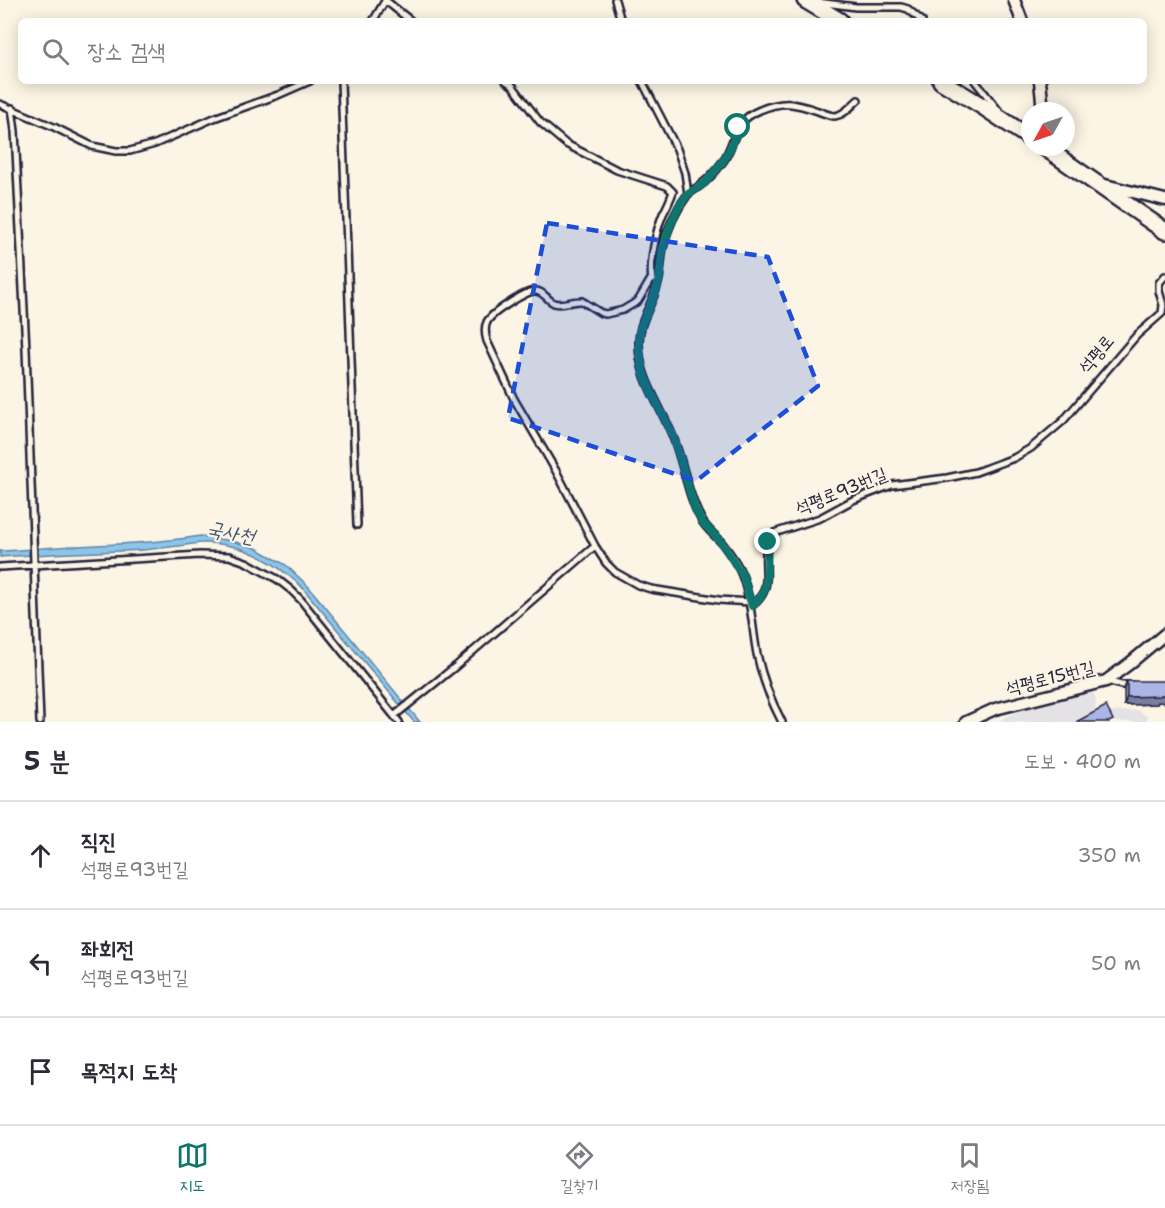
<!DOCTYPE html>
<html lang="ko">
<head>
<meta charset="utf-8">
<style>
  body { margin:0; font-family:"Shantell Sans","Poor Story",sans-serif; background:#f2f2f3; color:#2b2b33 }
  .compass { position:absolute; left:1021px; top:102px; width:54px; height:54px; border-radius:50%; background:#fff; box-shadow:0 3px 15px #0003; rotate:230deg }
  .stop { position:absolute; width:18px; height:18px; margin:-14px; border:4px solid #0f766e; border-radius:50%; background:#fff }
  .stop.end { background:#0f766e; border-color:#fff; box-shadow:0 2px 6px #0008 }
  .list { margin:0; padding:0; list-style:none }
  h2 { display:flex; justify-content:space-between; align-items:center; height:78px; margin:0; padding:0 24px; font-size:26px }
  h2 small { font-size:20px; font-weight:400; color:#7c7c81 }
  .list li { display:grid; grid-template-columns:39px 1fr auto; gap:18px; align-items:center; box-sizing:border-box; height:108px; padding:0 24px; border-top:2px solid #e1e1e2 }
  .list b { display:block; font-size:22px; white-space:nowrap }
  .list p { margin:0; font-size:20px; white-space:nowrap; color:#7c7c81 }
  .list em { font-size:20px; font-style:normal; color:#7c7c81 }
  .icon { flex:none; width:33px; height:33px; fill:none; stroke:currentColor; stroke-width:2; stroke-linecap:round; stroke-linejoin:round }
  .map { position:relative; flex:none; width:1165px; height:722px; overflow:hidden }
  .search { position:absolute; background:#fff; box-shadow:0 3px 15px #0003; left:18px; right:18px; top:18px; height:66px; display:flex; align-items:center; gap:15px; box-sizing:border-box; padding:0 21px; border-radius:9px; color:#7c7c81; font-size:22px }
  .sheet { height:402px; background:#fff }
  nav { display:flex; justify-content:space-around; align-items:center; box-sizing:border-box; height:84px; border-top:2px solid #e1e1e2; background:#fff; font-size:16px; color:#7c7c81 }
  nav a { display:grid; justify-items:center; gap:3px }
  nav .on { color:#0f766e }
  .map>svg:first-child { display:block }
  .built { fill:#e4e2e5 }
  .water { fill:#8bc6ea; stroke:#6184a4; stroke-width:1.5 }
  .lines { fill:none; stroke-linecap:round; stroke-linejoin:round }
  .lane-casing { stroke:#22223b; stroke-width:10 }
  .street-casing { stroke:#22223b; stroke-width:15 }
  .secondary-casing { stroke:#22223b; stroke-width:20 }
  .lane { stroke:#fcf5e5; stroke-width:5 }
  .street { stroke:#fcf5e5; stroke-width:10 }
  .secondary { stroke:#fcf5e5; stroke-width:15 }
  .wall { fill:#939cc6; stroke:#22223b; stroke-width:1.5 }
  .shaded-wall { fill:#787fa1; stroke:#22223b; stroke-width:1.5 }
  .building { fill:#abb5e6; stroke:#22223b; stroke-width:1.5 }
  .route { stroke:#0f766e; stroke-width:8 }
  .marked { fill:#1d4ed8; fill-opacity:0.2; stroke:#1d4ed8; stroke-width:4.5; stroke-dasharray:12 8; stroke-linejoin:round }
  .labels { text-anchor:middle; stroke-width:4.5; stroke-linejoin:round; paint-order:stroke }
  .street-label { font-size:18px; fill:#22223b; stroke:#fcf5e5 }
  .water-label { font-size:20px; font-style:italic; fill:#425370; stroke:#fcf5e5 }
</style>
</head>
<body>
<div class="map">
<svg width="1165" height="722" viewBox="0 0 1165 722">
  <rect width="100%" height="100%" fill="#fcf5e5"/>
  <filter id="ink" filterUnits="userSpaceOnUse"><feTurbulence type="fractalNoise" baseFrequency=".0167" numOctaves="2"/><feDisplacementMap in="SourceGraphic" scale="12" xChannelSelector="R" yChannelSelector="G"/><feConvolveMatrix kernelMatrix="1 2 1 2 8 2 1 2 1" color-interpolation-filters="sRGB"/></filter>
  <g filter="url(#ink)">
    <!-- built -->
    <path class="built" d="M1091,692L1094,694L1096,700L1094,719L1110,712L1137,710L1147,716V722H999L1003,718L1027,708Z"/>
    <!-- water -->
    <path class="water" d="M200,536L232,541L256,548L286,565L308,586L420,722H414L301,586C273,560 241,542 202,543C195,543 187,545 179,546C160,548 140,551 120,551C80,553 40,554 0,557V551C25,550 50,547 75,546C117,544 158,543 200,536Z"/>
    <g class="lines">
      <!-- lane casing -->
      <g class="lane-casing">
        <path id="lane" d="M385,0L411,21
          M615,0L621,21
          M817,2L856,7H901L908,9L922,21
          M373,21L385,1
          M341,81L357,525
          M506,81L512,85L540,122L566,144L617,170L667,186L673,192C670,200 667,207 663,214C656,231 649,263 652,280
          M642,81L677,149L685,173L688,194C676,210 667,229 663,248C661,258 661,269 659,279C655,302 638,320 639,344C639,379 661,406 673,437C684,464 687,494 701,519C706,529 715,535 722,543C730,553 739,565 743,578C752,603 752,628 757,654C762,677 771,701 782,722
          M975,81L999,111
          M0,104L54,127L92,146L116,151H130L155,144L214,118L278,95L310,81
          M12,108L15,131L26,349L40,722
          M688,194C703,184 713,176 724,160C737,138 733,121 760,110C783,100 795,103 818,111C823,113 830,116 835,116C844,115 851,106 858,100
          M651,279L638,301L623,310L606,314L601,313L582,301C574,300 562,306 554,303C547,300 543,290 534,291C525,292 491,313 487,322C484,328 485,334 487,341L514,399L556,471L595,546L606,563L615,572L638,585L651,589L719,600L750,602
          M0,567L200,555L229,556L246,562L277,579L291,590L301,600L399,722
          M751,606C777,588 760,565 768,542C770,539 772,536 774,533L820,518L853,500L892,485L947,478L976,472L1014,458L1031,448L1063,421L1137,335L1162,313L1163,305L1159,291V283L1165,276
          M1107,681L1121,685H1131
          M394,716L456,666L595,546"/>
      </g>
      <!-- street casing -->
      <g class="street-casing">
        <path id="street" d="M1014,0L1022,21
          M1040,81L1043,111
          M1101,184L1165,200
          M966,722L995,709L1106,681L1129,664L1165,634"/>
      </g>
      <!-- secondary casing -->
      <g class="secondary-casing">
        <path id="secondary" d="M805,0L840,21
          M941,81L982,106L1030,138
          M1044,147L1165,231"/>
      </g>
      <!-- lane -->
      <use href="#lane" class="lane"/>
      <!-- street -->
      <use href="#street" class="street"/>
      <!-- secondary -->
      <use href="#secondary" class="secondary"/>
    </g>
    <!-- wall -->
    <path class="wall" d="M1127,681L1158,702L1157,704L1124,705V689Z"/>
    <!-- shaded-wall -->
    <path class="shaded-wall" d="M1160,695H1165V703L1158,702L1157,704L1124,705L1127,697Z"/>
    <!-- building -->
    <path class="building" d="M1127,681H1165V695H1160V696L1127,697Z
      M1106,706L1113,720L1109,722H1076Z"/>
  </g>
  <g class="lines" filter="url(#ink)">
    <!-- route -->
    <path class="route" d="M738,127L732,145L723,161L705,183L688,194L680,204L670,226L663,248L659,281L655,294L640,328L639,344L643,372L652,394L673,436L695,509L702,522L721,542L743,576L752,606C773,591 765,564 768,542"/>
  </g>
  <!-- marked area -->
  <path class="marked" d="M547,223L768,257L818,386L696,481L508,418Z"/>
  <g class="labels">
    <!-- street labels -->
    <g class="street-label">
      <text transform="translate(1096 354) rotate(-50)" y="6">석평로</text>
      <text transform="translate(841 491) rotate(-22)" y="6">석평로93번길</text>
      <text transform="translate(1050 678) rotate(-14)" y="6">석평로15번길</text>
    </g>
    <!-- water labels -->
    <g class="water-label">
      <text transform="translate(231 532) rotate(11)" y="7">국사천</text>
    </g>
  </g>
</svg>
<svg class="compass" viewBox="-18 -18 36 36"><path d="M0-13l5 13h-10z" fill="#e53935"/><path d="M0 13l5-13h-10z" fill="#7c7c81"/></svg>
<div class="stop" style="left:738px;top:127px"></div>
<div class="stop end" style="left:768px;top:542px"></div>
<div class="search"><svg class="icon" aria-label="search" viewBox="0 0 24 24"><circle cx="10" cy="10" r="6"/><path d="M15 15l6 6"/></svg>장소 검색</div>
</div>
<section class="sheet">
<h2>5 분<small>도보 · 400 m</small></h2>
<ul class="list">
<li><svg class="icon" aria-label="ahead" viewBox="0 0 24 24"><path d="M12 20V5M6 11l6-6 6 6"/></svg><div><b>직진</b><p>석평로93번길</p></div><em>350 m</em></li>
<li><svg class="icon" aria-label="left" viewBox="0 0 24 24"><path d="M17 20v-9H6M10 6l-5 5 5 5"/></svg><div><b>좌회전</b><p>석평로93번길</p></div><em>50 m</em></li>
<li><svg class="icon" aria-label="arrive" viewBox="0 0 24 24"><path d="M6 21V4h12l-3 4 3 4H6"/></svg><div><b>목적지 도착</b></div></li>
</ul>
</section>
<nav>
<a class="on"><svg class="icon" aria-label="map" viewBox="0 0 24 24"><path d="M3 6l6-2 6 2 6-2v14l-6 2-6-2-6 2zM9 4v14M15 6v14"/></svg>지도</a>
<a><svg class="icon" aria-label="directions" viewBox="0 0 24 24"><path d="M12 3l9 9-9 9-9-9zM9 14v-3h6M13 9l2 2-2 2"/></svg>길찾기</a>
<a><svg class="icon" aria-label="saved" viewBox="0 0 24 24"><path d="M7 4h10v16l-5-4-5 4z"/></svg>저장됨</a>
</nav>
</body>
</html>
